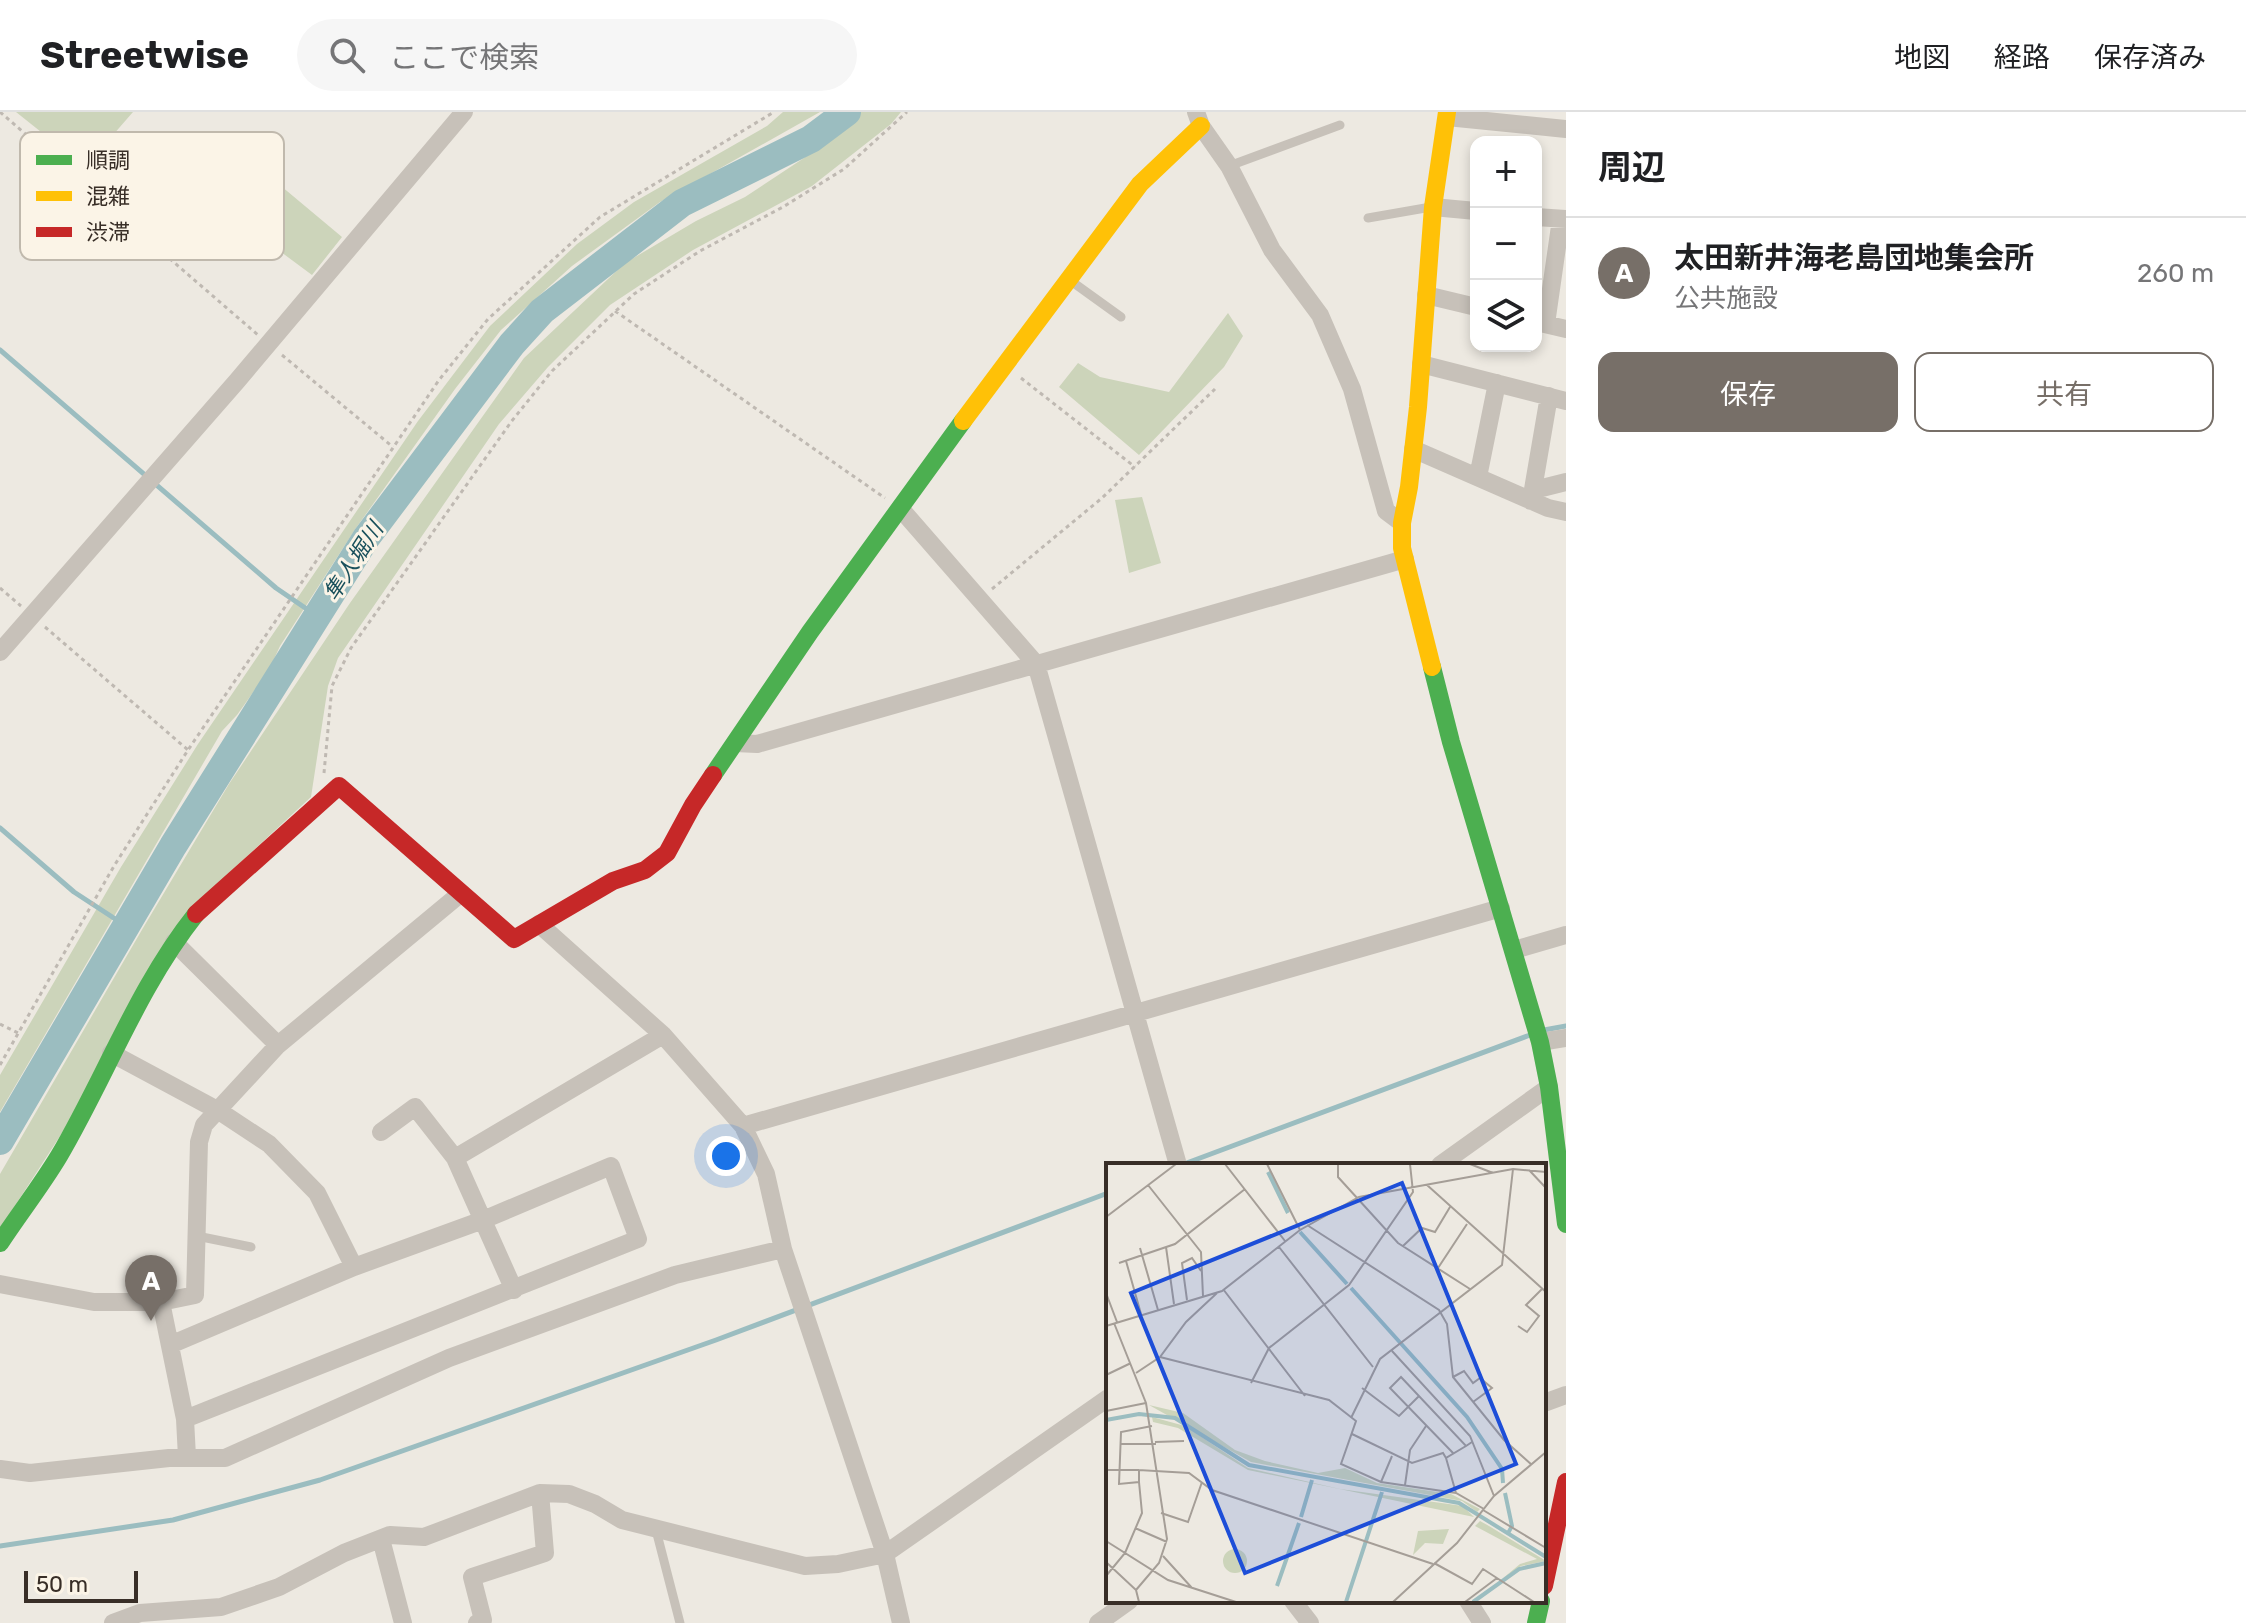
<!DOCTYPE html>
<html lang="ja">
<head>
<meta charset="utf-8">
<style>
  body { margin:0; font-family:Rubik,"Noto Sans JP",sans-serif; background:#f6f6f6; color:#202124 }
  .controls { position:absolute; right:24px; top:24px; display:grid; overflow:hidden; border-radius:16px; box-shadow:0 4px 12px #0003 }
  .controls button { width:72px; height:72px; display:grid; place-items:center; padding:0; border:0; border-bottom:2px solid #e0e0e0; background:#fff; color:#202124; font:40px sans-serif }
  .scale { position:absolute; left:24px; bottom:20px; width:114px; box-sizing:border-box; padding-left:8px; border:4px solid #382e27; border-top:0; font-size:22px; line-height:28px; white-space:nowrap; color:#382e27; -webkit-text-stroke:6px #fbf4e7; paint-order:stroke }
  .you { position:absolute; left:726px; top:1044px; width:28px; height:28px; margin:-20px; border:6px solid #fff; border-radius:50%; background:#1a73e8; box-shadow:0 0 0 12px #1a73e833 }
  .badge { display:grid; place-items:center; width:52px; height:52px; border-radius:50%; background:#776f68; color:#fff; font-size:26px; font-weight:700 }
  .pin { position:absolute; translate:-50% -66px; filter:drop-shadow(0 2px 4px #0008) }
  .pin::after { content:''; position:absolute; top:42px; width:28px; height:24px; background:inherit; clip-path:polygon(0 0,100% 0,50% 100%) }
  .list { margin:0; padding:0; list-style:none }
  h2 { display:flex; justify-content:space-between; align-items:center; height:104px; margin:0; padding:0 32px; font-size:34px }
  h2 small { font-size:26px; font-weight:400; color:#757577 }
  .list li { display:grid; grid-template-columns:52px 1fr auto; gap:24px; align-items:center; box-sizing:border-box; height:112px; padding:0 32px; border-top:2px solid #e0e0e0 }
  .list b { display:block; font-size:30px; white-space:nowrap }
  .list p { margin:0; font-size:26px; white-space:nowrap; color:#757577 }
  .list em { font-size:26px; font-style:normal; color:#757577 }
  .actions { display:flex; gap:16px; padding:24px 32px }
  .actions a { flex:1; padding:18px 0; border:2px solid #776f68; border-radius:16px; text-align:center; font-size:28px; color:#776f68 }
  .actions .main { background:#776f68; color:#fff }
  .icon { flex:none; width:44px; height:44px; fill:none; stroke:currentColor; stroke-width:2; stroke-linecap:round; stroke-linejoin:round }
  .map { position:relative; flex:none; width:1566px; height:1511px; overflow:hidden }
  header { display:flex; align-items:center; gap:48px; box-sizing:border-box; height:112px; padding:0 40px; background:#fff; border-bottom:2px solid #e0e0e0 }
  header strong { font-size:38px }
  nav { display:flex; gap:44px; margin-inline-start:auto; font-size:28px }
  .search { width:560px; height:72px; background:#f6f6f6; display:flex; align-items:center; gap:20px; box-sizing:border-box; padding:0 28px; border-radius:44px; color:#757577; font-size:30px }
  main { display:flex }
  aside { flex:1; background:#fff }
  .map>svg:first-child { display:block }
  .green { fill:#ccd4ba }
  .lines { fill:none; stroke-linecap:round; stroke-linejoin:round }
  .stream { stroke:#9bbdc0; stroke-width:5 }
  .river { stroke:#9bbdc0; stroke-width:28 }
  .path { stroke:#bfb9b2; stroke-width:3; stroke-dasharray:4 4; stroke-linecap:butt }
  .lane { stroke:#c7c1b9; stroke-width:9 }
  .street { stroke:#c7c1b9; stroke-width:18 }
  .fast { stroke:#4caf50; stroke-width:18 }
  .slow { stroke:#ffc107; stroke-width:18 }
  .jam { stroke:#c62828; stroke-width:18 }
  .labels { text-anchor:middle; stroke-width:6; stroke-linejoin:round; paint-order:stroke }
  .water-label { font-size:22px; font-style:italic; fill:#1a515c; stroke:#fbf4e7 }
  .inset-river { fill:none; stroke:#9bbdc0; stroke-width:4 }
  .inset-road { fill:none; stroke:#a59e97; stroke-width:2 }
  .view { fill:#1d4ed8; fill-opacity:0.15; stroke:#1d4ed8; stroke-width:4 }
  .inset-edge { fill:none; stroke:#382e27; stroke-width:4 }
  .key { fill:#fbf4e7; stroke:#c0b9ad; stroke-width:2 }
  .key-label { font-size:22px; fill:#382e27 }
</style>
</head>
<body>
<header>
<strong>Streetwise</strong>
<div class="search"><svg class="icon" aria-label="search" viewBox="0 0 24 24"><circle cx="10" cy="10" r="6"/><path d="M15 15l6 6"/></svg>ここで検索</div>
<nav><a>地図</a><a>経路</a><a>保存済み</a></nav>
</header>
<main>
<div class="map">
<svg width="1566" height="1511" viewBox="0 0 1566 1511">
  <rect width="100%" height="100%" fill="#ede9e1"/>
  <!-- green -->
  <path class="green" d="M16,0H133L85,55Z
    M783,0H820L660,90L572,154L501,218L455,277L356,416L280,534L269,558L237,603L222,619L0,1000V963L121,755L198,632L418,309L490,214L577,132L634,90L767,14Z
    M859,0H901L891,12L812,74L693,138L610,193L548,255L499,312L338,546L328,574L311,685L231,759L0,1117V1062L143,816L229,672L350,491L524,246L625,151L696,109L745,85L804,46Z
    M281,74L342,125L312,163L250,117Z
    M1228,201L1243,224L1224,255L1139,343L1059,275L1078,251L1100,265L1169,280Z
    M1142,385L1161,451L1129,461L1115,388Z"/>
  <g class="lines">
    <!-- stream -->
    <path class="stream" d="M0,238L276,476L317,504
      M0,716L74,780L126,814
      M1544,918L1566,914
      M1184,1052L1530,923
      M0,1434L173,1408L320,1368L716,1228L1108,1081"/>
    <!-- river -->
    <path class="river" d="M0,1029L173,734L366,426L512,232L542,199L682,91L811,27L847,0"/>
    <!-- path -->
    <path class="path" d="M0,0L258,223
      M615,199L885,386
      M282,243L393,335
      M1021,266L1135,355
      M0,476L21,494
      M992,477L1102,386L1215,277
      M45,515L188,638
      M324,661L332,574L351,536L511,310L552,259L634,182L700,139L783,95L844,57L907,0
      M0,912L18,921
      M0,953L114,754L188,638L439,268L488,207L600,105L774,0"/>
    <!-- lane -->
    <path class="lane" d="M1229,54L1340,13
      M1368,106L1431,95
      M1071,169L1121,205
      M197,1124L251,1135
      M656,1418L680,1511"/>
    <!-- street -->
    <path class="street" d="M1196,0L1201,14L1229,54L1272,138L1320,203L1352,277L1386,399L1402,411
      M1447,5L1566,17
      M1433,95L1476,99
      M1536,105L1566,107
      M1426,183L1476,195
      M1536,210L1566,217
      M1546,212L1561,107
      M1421,252L1566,289
      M1413,337L1548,396L1566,400
      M1478,365L1497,271
      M1534,378L1566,370
      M1531,389L1549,284
      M900,396L1036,552L1178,1053
      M0,540L237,269L464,0
      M735,631L757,632L1405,447
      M539,812L663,923L743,1014L766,1062L783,1137L885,1442L901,1511
      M174,830L278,933
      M1514,838L1566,823
      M1540,930L1566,926
      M111,941L219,999L269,1032L317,1081L354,1155
      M743,1014L1501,796
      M381,1020L415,995L455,1046
      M1440,1053L1549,975
      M0,1172L94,1190H161L185,1307
      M514,1178L455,1046L663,923
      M161,1190L195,1183L199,1030L204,1013L278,933L460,782
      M170,1233L354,1155L483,1108L611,1054L638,1127L185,1307L187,1345
      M1544,1291L1566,1283
      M0,1357L30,1361L169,1346H225L449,1246L675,1163L783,1137
      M381,1427L403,1511
      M1293,1489L1310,1511
      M1468,1489L1482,1511
      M113,1511L140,1501L221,1495L279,1475L344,1441L390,1423L424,1425L540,1381L569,1382L595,1392L622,1408L805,1454L838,1452L885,1442L1108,1286
      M477,1511L483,1508L472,1465L545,1441L540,1381
      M1098,1511L1129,1489"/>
    <!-- fast -->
    <path class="fast" d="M1432,555L1451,630L1540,930L1549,975L1566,1112
      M713,663L810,520L963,309
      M0,1131C19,1102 41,1074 59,1044C106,964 138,875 196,802
      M1536,1511L1541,1489"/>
    <!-- slow -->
    <path class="slow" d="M963,309L1140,72L1201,14
      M1432,555L1402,436V411L1409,375L1418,295L1433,95L1447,0"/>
    <!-- jam -->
    <path class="jam" d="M196,802L339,674L514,827L613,769L645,758L667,741L693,693L713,663
      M1544,1474L1566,1370"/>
  </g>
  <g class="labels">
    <!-- water labels -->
    <g class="water-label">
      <text transform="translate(353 449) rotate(-57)" y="8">隼人堀川</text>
    </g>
  </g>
  <!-- overview -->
  <g transform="translate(1106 1051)">
    <rect width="440" height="440" fill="#ede9e1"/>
    <path d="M43,242L77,250L129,287L159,298L212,310L239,305L271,320L345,331L374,346L371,349L356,338L145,299ZM46,254L79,263L142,305L234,326L357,343L368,354L142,307L72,265L47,259ZM374,358L383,363L440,398L415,403L396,416L414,401L431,396L369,363ZM343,366L337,381L319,380L307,392L312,368ZM117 398a12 12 0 1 1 24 0a12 12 0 1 1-24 0Z" fill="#ccd4ba"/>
    <path class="inset-river" d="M162,9L182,50M194,69L241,121M245,125L361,254L396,306L397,320M0,257L33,251L69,255L143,302L353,340L440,394M399,330L406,363L401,372M195,354L206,317M171,423L193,360M240,439L276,329M367,439L413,406L440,400"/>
    <path class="inset-road" d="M119,1L179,78M161,1L194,67M232,1V14L292,80L364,126M364,1L387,10M423,7L440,25M42,22L95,89L97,133M321,22L440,129M0,54L70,1M201,62L333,147L341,161L347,214L398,277L426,302M297,83L316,65L329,69L344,44M60,84L68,141M173,84L267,204M34,85L52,147M20,98L35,151M13,100L69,81L139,26M332,105L361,61M117,126L199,233M0,130L11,159M81,137L76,100L86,95L95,108M8,160L40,240L61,376L53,400L30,427M0,163L116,128L194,67L253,34L407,6L440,9M412,163L421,169L433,153L420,142L436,126M286,188L364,273L388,333M54,194L223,237L250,258L235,301L275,319L350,330L378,346M30,210L54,194L80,159L111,130M0,212L25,200M347,214L358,208L367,220L374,215L386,225L367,239M145,220L163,185L243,122L307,29L304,1M256,225L293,253L313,233M0,248L40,240M245,255L274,196L396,102L407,6M46,263L15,269L13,321L33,319V307L83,310L106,327L327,401M246,271L306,300L337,290L340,295M49,279L78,278M15,281H50M348,291L284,225L295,214L360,283L366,279M0,307H33M275,319L286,293M299,322L304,287L320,263M350,330L340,295L360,283M377,347L440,385M55,350L82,359L96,319M29,365L61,379M0,378L62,417L130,439M57,393L86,425M0,399L30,427L33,439M328,400L366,421L377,406L428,439M0,413L19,390L36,350L33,319M287,439L351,380L388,333L440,289M359,439L391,415"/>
    <path class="view" d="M296,20L410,301L139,410L25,130Z"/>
    <rect width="440" height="440" class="inset-edge"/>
  </g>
  <!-- legend -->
  <rect x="20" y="20" width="264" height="128" rx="12" class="key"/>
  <rect x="36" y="43" width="36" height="10" fill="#4caf50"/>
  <rect x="36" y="79" width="36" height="10" fill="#ffc107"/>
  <rect x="36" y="115" width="36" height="10" fill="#c62828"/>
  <g class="key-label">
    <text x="86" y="56">順調</text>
    <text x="86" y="92">混雑</text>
    <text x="86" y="128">渋滞</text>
  </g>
</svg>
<div class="controls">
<button>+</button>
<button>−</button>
<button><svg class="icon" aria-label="layers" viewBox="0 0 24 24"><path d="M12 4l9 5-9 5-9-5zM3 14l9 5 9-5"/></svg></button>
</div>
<div class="scale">50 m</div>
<div class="you"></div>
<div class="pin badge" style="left:151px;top:1209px">A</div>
</div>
<aside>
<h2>周辺<small></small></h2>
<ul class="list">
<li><span class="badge">A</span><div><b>太田新井海老島団地集会所</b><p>公共施設</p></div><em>260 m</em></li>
</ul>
<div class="actions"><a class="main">保存</a><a>共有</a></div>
</aside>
</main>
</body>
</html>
